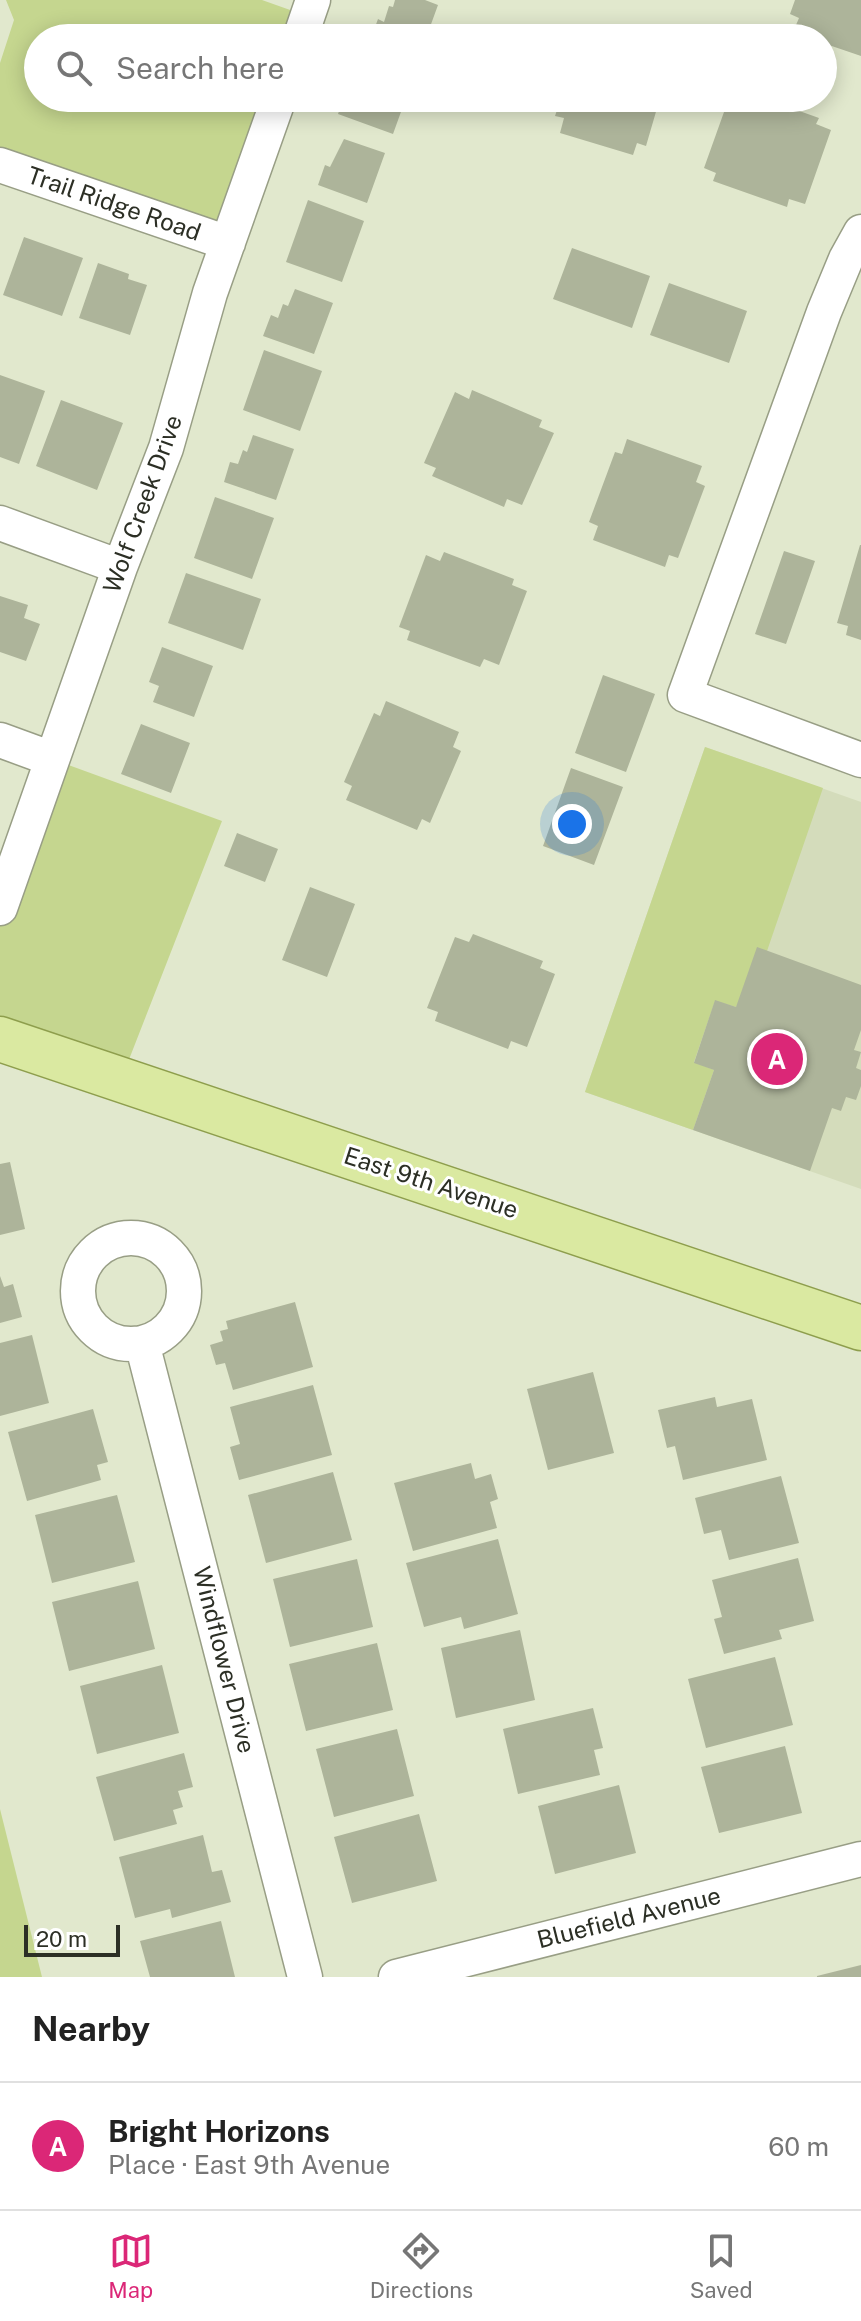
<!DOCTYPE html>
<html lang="en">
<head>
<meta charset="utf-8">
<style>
  body { margin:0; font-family:"Public Sans",sans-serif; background:#f6f6f6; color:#222 }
  .scale { position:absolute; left:24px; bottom:20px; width:96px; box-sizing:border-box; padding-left:8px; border:4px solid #2c2f25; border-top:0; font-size:22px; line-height:28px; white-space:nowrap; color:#2c2f25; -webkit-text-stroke:6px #fff; paint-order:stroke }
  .you { position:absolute; left:572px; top:824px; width:28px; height:28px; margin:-20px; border:6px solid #fff; border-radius:50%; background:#1a73e8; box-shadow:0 0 0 12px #1a73e833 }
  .badge { display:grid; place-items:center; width:52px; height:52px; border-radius:50%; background:#db2777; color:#fff; font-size:26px; font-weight:700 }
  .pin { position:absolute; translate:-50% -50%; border:4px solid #fff; box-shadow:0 2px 8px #0006 }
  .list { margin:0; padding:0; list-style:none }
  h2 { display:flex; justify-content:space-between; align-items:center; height:104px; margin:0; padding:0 32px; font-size:34px }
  h2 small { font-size:26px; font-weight:400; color:#767676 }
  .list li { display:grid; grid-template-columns:52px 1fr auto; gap:24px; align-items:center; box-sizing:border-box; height:128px; padding:0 32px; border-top:2px solid #e0e0e0 }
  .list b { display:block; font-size:30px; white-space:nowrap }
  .list p { margin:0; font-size:26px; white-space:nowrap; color:#767676 }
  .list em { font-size:26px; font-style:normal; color:#767676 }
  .icon { flex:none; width:44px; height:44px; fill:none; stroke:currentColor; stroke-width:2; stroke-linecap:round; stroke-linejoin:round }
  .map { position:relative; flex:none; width:861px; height:1977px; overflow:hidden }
  .search { position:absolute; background:#fff; box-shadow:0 4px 20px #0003; left:24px; right:24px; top:24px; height:88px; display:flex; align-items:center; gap:20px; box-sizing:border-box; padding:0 28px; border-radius:44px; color:#767676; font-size:30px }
  .sheet { height:232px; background:#fff }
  nav { display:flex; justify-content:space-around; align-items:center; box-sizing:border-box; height:112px; border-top:2px solid #e0e0e0; background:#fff; font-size:22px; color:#767676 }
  nav a { display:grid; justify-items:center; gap:4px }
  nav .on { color:#db2777 }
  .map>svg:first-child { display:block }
  .built { fill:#d4dcbb }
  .green { fill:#c5d68f }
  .building { fill:#adb49a }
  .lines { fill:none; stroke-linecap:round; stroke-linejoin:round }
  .minor-casing { stroke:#989e85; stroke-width:37 }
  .major-casing { stroke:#8e9e4d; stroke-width:47 }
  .minor { stroke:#fff; stroke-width:34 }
  .major { stroke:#dae9a1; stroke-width:44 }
  .labels { text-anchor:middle; stroke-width:6; stroke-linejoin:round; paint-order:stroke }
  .street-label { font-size:24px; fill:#2c2f25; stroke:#fff }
</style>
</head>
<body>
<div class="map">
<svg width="861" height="1977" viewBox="0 0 861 1977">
  <rect width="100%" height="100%" fill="#e1e8cd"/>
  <!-- built -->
  <path class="built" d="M705,747L861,802V1189L585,1092Z"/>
  <!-- green -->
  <path class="green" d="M6,0H262L307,16L300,38H38V98H279L228,243L0,165V63L14,20Z
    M705,747L823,788L767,951L736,1007L715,1001L694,1062L714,1070L693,1130L585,1092Z
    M52,759L222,821L121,1080L0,1039V908Z
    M0,1809L42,1977H0Z"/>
  <!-- building -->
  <path class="building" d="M395,0H425L438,5L426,38H371L378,19L384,22L389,6L393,7Z
    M795,0H861V56L823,43V38H810L793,32L799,18L790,14Z
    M588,30L612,37V38H586Z
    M344,98H406L393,134L338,114Z
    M561,98H660L646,146L637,143L633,155L560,133L564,118L555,116Z
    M729,98L744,102L746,98H763L819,118L816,124L831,130L805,204L789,199L787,207L713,181L716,173L704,168Z
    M344,139L385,153L367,203L318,185L325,165L330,167Z
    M308,200L364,221L342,282L286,262Z
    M24,237L83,258L62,316L3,295Z
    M572,248L650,276L632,328L553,299Z
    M98,263L129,274L128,279L147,285L130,335L79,318Z
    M669,283L747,311L729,363L650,335Z
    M295,289L333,303L314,354L263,336L271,315L278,318L283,304L288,306Z
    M264,350L322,371L300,431L243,410Z
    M0,375L45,391L19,464L0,457Z
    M472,390L542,420L539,427L554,433L522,505L507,499L504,507L432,476L436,468L424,463L455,392L469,399Z
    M61,400L123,423L97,490L36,466Z
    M253,435L294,449L276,500L224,482L230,462L238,464L243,450L247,452Z
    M627,439L702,466L696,482L705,486L678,558L669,555L665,567L593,540L598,526L589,522L615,452L622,454Z
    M215,497L274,518L252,579L194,558Z
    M860,545H861V640L846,635L848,626L837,623Z
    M784,551L815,561L786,644L755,634Z
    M444,552L514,579L512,585L527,591L499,665L484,659L480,667L407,640L410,631L399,627L426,555L440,561Z
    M186,573L261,599L243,650L168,623Z
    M0,596L28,605L24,618L40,624L26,661L0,652Z
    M162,647L213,666L194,717L153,702L159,686L149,682Z
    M603,675L655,694L626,772L575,753Z
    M386,701L459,732L453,747L461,751L430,823L422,819L417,830L346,800L352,786L344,782L374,713L380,716Z
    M141,724L190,743L171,793L121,774Z
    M571,768L623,787L594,865L543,846Z
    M237,833L278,849L265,882L224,866Z
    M310,887L355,904L327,977L282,960Z
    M473,934L543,961L540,968L555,974L527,1047L511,1041L508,1049L435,1021L438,1012L427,1008L455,937L469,942Z
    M757,947L861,985V1030L854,1050L861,1052L856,1068L861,1070V1086L856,1100L846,1097L841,1111L832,1108L810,1171L693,1130L714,1070L694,1063L715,1000L736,1007Z
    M10,1162L25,1229L0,1235V1164Z
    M0,1276L4,1287L13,1284L22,1317L0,1323Z
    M295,1302L313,1367L233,1390L225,1363L216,1365L210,1345L223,1341L220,1331L228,1329L226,1321Z
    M32,1335L49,1403L0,1416V1343Z
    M593,1372L614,1453L548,1470L527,1389Z
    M313,1385L332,1455L239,1480L230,1447L240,1444L230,1407Z
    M715,1397L717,1407L752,1399L767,1460L683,1480L675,1446L667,1448L658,1410Z
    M93,1409L108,1462L97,1465L101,1480L27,1501L8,1432Z
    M471,1463L475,1479L491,1474L498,1499L490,1502L497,1528L413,1551L394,1483Z
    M333,1472L352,1540L266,1563L248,1495Z
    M781,1476L799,1543L729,1560L721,1530L704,1534L695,1498Z
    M117,1495L135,1562L52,1583L35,1515Z
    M498,1539L518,1614L464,1629L461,1617L424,1627L406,1563Z
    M798,1558L814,1621L779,1630L782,1639L724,1654L714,1619L722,1617L712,1580Z
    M357,1559L373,1627L290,1647L273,1579Z
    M138,1581L155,1649L69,1671L52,1602Z
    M520,1630L535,1700L456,1718L441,1648Z
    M377,1643L393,1710L306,1731L289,1664Z
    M775,1657L793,1725L706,1748L688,1679Z
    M162,1665L179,1733L97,1754L80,1686Z
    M593,1708L603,1748L594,1750L600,1775L518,1794L503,1729Z
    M397,1729L414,1796L334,1817L316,1749Z
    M785,1746L802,1813L719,1833L701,1767Z
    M184,1753L193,1787L178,1791L183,1807L173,1810L177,1824L114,1841L96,1777Z
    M619,1785L636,1853L555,1874L538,1806Z
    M419,1814L437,1881L352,1903L334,1837Z
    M203,1835L212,1872L222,1870L231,1902L172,1918L170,1909L135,1918L119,1857Z
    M221,1921L235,1977H150L140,1941Z
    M861,1965V1977H817V1976Z"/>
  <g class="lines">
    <!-- minor casing -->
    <g class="minor-casing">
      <path id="minor" d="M300,38L313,0
        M0,165L228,243
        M861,232L846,259L824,312L685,695L861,760
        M0,523L120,567
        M0,740L52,759
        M0,908L120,567L166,448L210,293L279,98
        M78 1291a53 53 0 1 1 106 0a53 53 0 1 1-106 0Z
        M142,1343L305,1977
        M396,1977L861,1859"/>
    </g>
    <!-- major casing -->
    <g class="major-casing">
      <path id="major" d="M0,1039L861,1328"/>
    </g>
    <!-- minor -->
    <use href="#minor" class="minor"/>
    <!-- major -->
    <use href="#major" class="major"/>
  </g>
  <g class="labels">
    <!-- street labels -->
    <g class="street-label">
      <text transform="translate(114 204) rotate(19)" y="8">Trail Ridge Road</text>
      <text transform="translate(143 504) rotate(-70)" y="8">Wolf Creek Drive</text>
      <text transform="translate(431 1183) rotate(18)" y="8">East 9th Avenue</text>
      <text transform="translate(224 1660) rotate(76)" y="8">Windflower Drive</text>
      <text transform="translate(629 1918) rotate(-14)" y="8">Bluefield Avenue</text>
    </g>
  </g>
</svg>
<div class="scale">20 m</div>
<div class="you"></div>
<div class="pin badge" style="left:777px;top:1059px">A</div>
<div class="search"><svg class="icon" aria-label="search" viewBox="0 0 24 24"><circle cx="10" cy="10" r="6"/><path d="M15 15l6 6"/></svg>Search here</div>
</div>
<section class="sheet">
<h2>Nearby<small></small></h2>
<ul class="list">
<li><span class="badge">A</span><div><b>Bright Horizons</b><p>Place · East 9th Avenue</p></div><em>60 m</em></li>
</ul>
</section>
<nav>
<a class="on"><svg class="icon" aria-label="map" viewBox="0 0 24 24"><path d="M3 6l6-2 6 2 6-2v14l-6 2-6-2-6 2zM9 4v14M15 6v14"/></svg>Map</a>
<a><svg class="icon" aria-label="directions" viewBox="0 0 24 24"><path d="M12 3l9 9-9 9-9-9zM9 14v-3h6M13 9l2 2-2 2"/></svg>Directions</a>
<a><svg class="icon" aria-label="saved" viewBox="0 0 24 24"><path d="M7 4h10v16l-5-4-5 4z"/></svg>Saved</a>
</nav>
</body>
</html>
